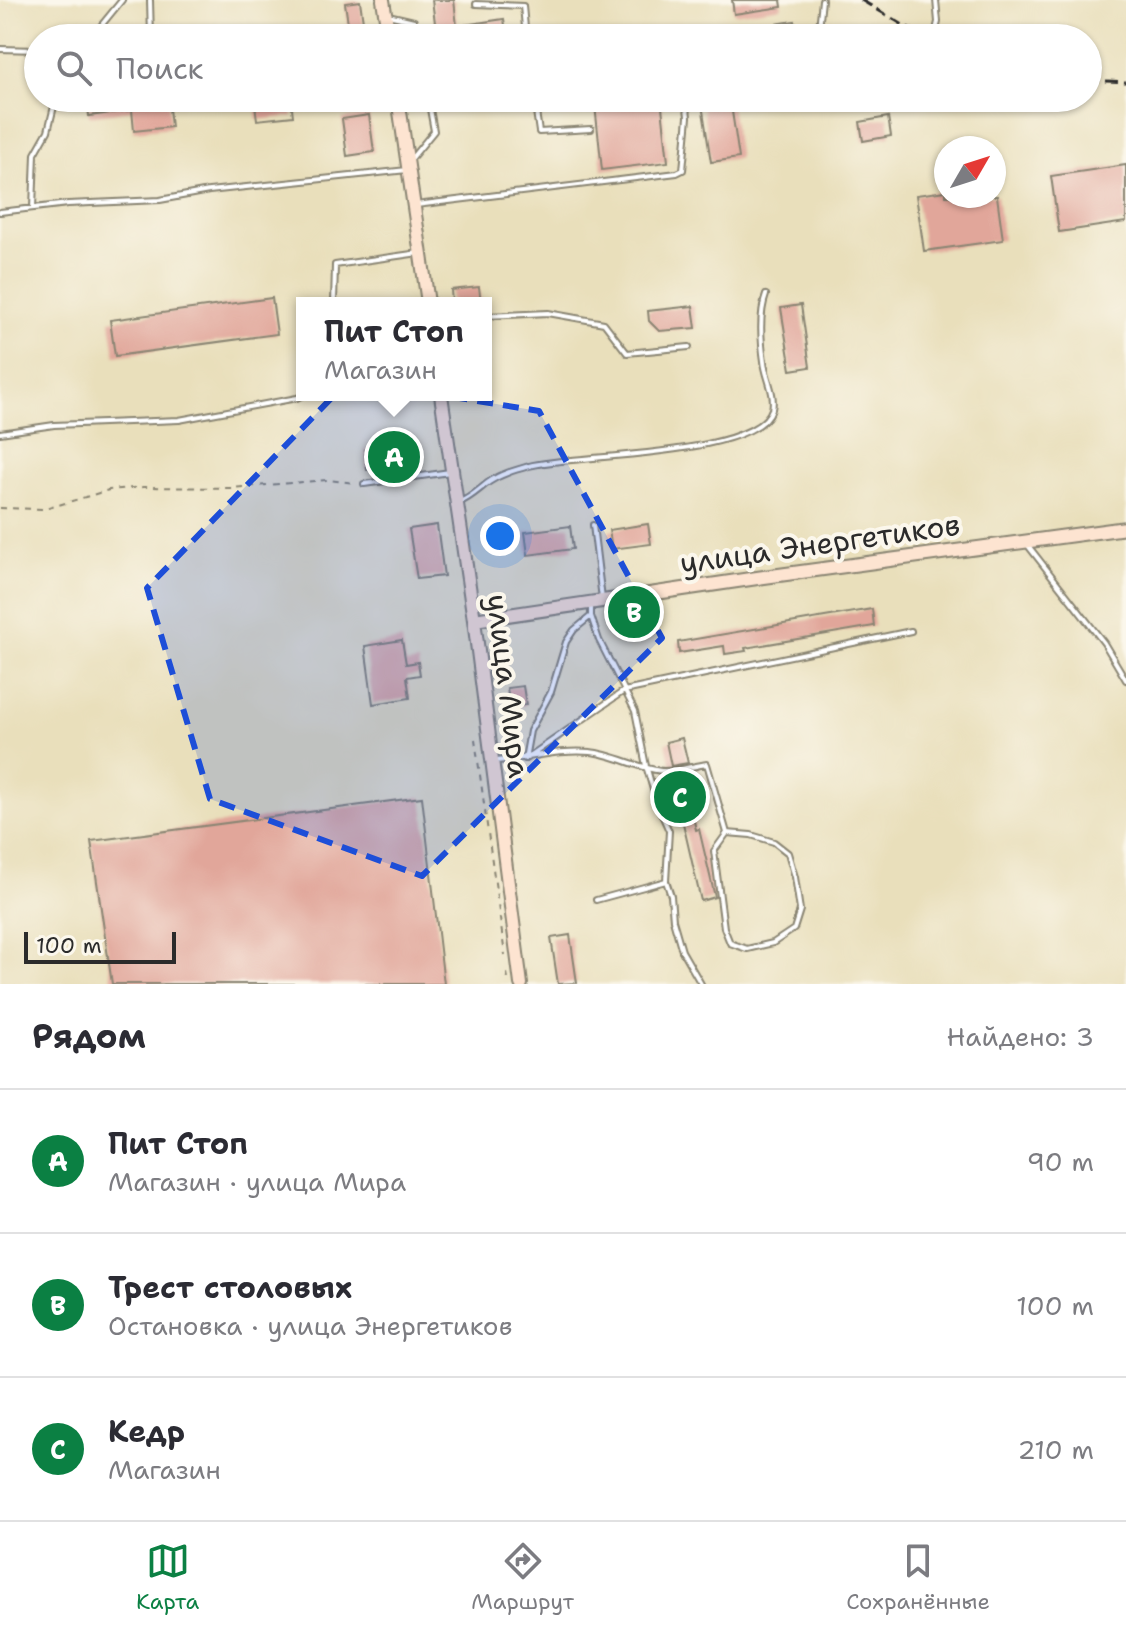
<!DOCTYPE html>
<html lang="ru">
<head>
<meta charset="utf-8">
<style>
  body { margin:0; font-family:"Shantell Sans",sans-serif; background:#f2f2f3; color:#2b2b33 }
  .compass { position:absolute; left:934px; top:136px; width:72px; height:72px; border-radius:50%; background:#fff; box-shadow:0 2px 6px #0004; rotate:51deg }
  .scale { position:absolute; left:24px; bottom:20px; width:152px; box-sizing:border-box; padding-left:8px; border:4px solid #2b2b2b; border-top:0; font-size:22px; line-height:28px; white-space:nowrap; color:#2b2b2b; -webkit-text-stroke:6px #fbf7ec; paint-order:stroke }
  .you { position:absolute; left:500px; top:536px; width:28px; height:28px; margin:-20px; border:6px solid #fff; border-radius:50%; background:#1a73e8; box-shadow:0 0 0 12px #1a73e833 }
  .badge { display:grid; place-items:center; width:52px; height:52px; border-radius:50%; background:#0b8043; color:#fff; font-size:26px; font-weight:700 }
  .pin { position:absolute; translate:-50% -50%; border:4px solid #fff; box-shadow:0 2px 8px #0006 }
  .popup { position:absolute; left:296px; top:297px; width:196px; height:104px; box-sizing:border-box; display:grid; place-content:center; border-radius:0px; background:#fff; filter:drop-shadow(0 2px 6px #0005); font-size:26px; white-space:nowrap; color:#7c7c81 }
  .popup b { font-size:30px; color:#2b2b33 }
  .popup::after { content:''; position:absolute; left:50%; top:100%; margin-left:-16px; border:16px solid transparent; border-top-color:#fff }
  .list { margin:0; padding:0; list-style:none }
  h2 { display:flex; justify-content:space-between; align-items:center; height:104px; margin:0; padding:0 32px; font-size:34px }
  h2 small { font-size:26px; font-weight:400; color:#7c7c81 }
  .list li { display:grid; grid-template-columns:52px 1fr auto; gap:24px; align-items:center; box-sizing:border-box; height:144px; padding:0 32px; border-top:2px solid #e1e1e2 }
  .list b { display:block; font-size:30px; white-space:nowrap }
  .list p { margin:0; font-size:26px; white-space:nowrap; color:#7c7c81 }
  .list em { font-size:26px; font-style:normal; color:#7c7c81 }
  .icon { flex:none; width:44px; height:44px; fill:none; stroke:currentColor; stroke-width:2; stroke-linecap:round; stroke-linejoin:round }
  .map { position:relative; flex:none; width:1126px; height:984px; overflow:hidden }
  .search { position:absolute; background:#fff; box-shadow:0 2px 6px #0004; left:24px; right:24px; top:24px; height:88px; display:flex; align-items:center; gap:20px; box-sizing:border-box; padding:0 28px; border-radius:44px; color:#7c7c81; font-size:30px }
  .sheet { height:536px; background:#fff }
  nav { display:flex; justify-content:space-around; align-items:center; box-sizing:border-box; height:112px; border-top:2px solid #e1e1e2; background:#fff; font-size:22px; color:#7c7c81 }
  nav a { display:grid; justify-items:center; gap:4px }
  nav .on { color:#0b8043 }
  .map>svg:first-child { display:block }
  .building { fill:#e1a69a }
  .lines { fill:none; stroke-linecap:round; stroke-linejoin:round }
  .service-casing { stroke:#8a8573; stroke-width:8 }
  .secondary-casing { stroke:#8a8573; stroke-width:16 }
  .path { stroke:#8a8573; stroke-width:2; stroke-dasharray:6 6; stroke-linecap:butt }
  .service { stroke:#fff; stroke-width:4 }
  .secondary { stroke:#fde4d1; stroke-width:12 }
  .rail { stroke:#2b2b2b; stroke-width:3; stroke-dasharray:12 6; stroke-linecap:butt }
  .marked { fill:#1d4ed8; fill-opacity:0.2; stroke:#1d4ed8; stroke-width:6; stroke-dasharray:16 10; stroke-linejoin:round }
  .labels { text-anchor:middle; stroke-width:8; stroke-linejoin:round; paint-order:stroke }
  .street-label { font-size:30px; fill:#2b2b2b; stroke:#fbf7ec }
</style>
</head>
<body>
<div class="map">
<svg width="1126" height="984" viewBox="0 0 1126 984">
  <rect width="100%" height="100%" fill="#fbf7ec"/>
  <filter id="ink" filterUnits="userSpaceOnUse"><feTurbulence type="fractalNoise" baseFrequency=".0125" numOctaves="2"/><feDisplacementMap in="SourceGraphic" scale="16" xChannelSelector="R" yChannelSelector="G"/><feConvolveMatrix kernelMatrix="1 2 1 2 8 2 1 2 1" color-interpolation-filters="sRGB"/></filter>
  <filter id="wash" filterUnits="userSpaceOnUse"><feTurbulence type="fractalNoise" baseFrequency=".006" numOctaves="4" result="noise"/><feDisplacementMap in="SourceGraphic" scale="32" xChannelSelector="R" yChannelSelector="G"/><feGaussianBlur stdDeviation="1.8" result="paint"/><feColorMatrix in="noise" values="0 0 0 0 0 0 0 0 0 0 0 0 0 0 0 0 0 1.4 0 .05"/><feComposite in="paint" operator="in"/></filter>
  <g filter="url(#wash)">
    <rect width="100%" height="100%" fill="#e9dfbb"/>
    <g id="blocks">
      <!-- building -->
      <path class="building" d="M432,0H454L457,26L504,19L507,38H437Z
        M732,0H781L782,7L734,14Z
        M360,1L365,35L350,37L345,3Z
        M795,21L797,38H742L741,29Z
        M87,98H117L118,104L168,99L171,127L134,131L132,110L89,116Z
        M661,98L668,162L602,170L595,105Z
        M701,98H730L739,158L711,162Z
        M291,100L293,116L257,120L255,104Z
        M369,115L374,152L347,156L342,119Z
        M888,117L891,136L863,141L860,122Z
        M1126,165V222L1059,232L1051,176Z
        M946,191V196H997L1003,240L924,251L916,195Z
        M479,287L481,303H452L451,290Z
        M272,298L277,334L115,356L110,320Z
        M801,305L810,367L791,370L781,308Z
        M693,306L696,328L659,331L649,321L648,311Z
        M421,443L423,463L367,470L365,450Z
        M648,524L651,544L612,549L609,530Z
        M437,525L444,576L417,579L409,529Z
        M570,526L573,549L528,555L525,532Z
        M872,609L874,626L745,648L746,651L725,654L724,646L679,653L678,642Z
        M402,640L406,664L418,662L420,675L407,677L410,698L373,704L365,646Z
        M523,686L526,705L510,707L507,688Z
        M682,738L688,763L671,766L666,742Z
        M683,783L688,808H691L696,830L699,829L715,897L701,901L674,784Z
        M422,797L444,984H112L91,841Z
        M570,935L577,983L558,984L551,938Z"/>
    </g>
  </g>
  <g filter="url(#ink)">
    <use href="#blocks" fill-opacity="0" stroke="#8a8573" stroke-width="2"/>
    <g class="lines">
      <!-- service casing -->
      <g class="service-casing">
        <path id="service" d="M150,0L151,38
          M476,4L523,6L526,38
          M388,15L414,21L417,38
          M91,38L122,0
          M818,38L822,0
          M934,38L938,22L936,0
          M0,49L38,50
          M534,98L539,132L591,129
          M411,159L434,131L428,98
          M416,205L677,173L683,170L688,117L686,98
          M33,208L35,154L48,131L56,98
          M0,212L68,204L160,200L209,191L407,170
          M334,303L335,265L419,253
          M486,316L548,313L604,323L627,353L689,347
          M0,433L54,425L179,420L297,398L303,395
          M364,484L450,472
          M460,502C472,497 479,489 489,482C501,474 515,470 529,466C572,454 757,458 772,409C776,394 765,376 764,361C761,341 759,314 766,295
          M593,525L602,599
          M1026,543L1104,643L1126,680
          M591,605V616L599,640L635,711L646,766L658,806L669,831L666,881L671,896L673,920L682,951L701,984
          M527,758L624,691L911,631
          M525,759L530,731L551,692L566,642L574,630L591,616
          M496,761C527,759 559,749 590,752C614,754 645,771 664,771C678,771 693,766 707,764L727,833L751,835L774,842L788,853L795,877L800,910L794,929L773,943L747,949L730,943L724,928L714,851L727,833
          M596,900L666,881"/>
      </g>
      <!-- secondary casing -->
      <g class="secondary-casing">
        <path id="secondary" d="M383,0L389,38
          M398,98L428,303
          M441,395L474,620L521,984
          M474,620L764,577L1126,528"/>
      </g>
      <!-- path -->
      <path class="path" d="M0,508L45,509L109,490L143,487L232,488L328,480L355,483
        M475,739L505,955
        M507,973L509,984"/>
      <!-- service -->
      <use href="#service" class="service"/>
      <!-- secondary -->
      <use href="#secondary" class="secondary"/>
      <!-- rail -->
      <path class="rail" d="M861,0L905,26L931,38
        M1088,80L1126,82"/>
    </g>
  </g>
  <!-- marked area -->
  <path class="marked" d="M349,380L539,411L662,638L422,876L210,799L147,588Z"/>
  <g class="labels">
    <!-- street labels -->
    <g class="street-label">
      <text transform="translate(820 544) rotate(-8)" y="10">улица Энергетиков</text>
      <text transform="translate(508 686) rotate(83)" y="10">улица Мира</text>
    </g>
  </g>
</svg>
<svg class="compass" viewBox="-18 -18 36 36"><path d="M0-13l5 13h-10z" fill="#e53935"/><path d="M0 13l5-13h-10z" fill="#7c7c81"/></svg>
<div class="scale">100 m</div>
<div class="you"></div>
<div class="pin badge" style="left:394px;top:457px">A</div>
<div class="popup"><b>Пит Стоп</b>Магазин</div>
<div class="pin badge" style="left:634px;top:612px">B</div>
<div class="pin badge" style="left:680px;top:797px">C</div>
<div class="search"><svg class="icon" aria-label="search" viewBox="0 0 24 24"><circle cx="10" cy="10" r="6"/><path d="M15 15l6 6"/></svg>Поиск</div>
</div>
<section class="sheet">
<h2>Рядом<small>Найдено: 3</small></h2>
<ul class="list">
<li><span class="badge">A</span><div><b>Пит Стоп</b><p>Магазин · улица Мира</p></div><em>90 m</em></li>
<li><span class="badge">B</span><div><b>Трест столовых</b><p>Остановка · улица Энергетиков</p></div><em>100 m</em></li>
<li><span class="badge">C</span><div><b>Кедр</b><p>Магазин</p></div><em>210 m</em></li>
</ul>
</section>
<nav>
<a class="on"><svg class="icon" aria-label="map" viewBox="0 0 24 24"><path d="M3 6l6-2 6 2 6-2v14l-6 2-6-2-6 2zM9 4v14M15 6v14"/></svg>Карта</a>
<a><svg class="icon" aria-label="directions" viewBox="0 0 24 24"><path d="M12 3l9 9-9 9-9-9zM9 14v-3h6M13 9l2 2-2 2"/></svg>Маршрут</a>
<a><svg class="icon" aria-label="saved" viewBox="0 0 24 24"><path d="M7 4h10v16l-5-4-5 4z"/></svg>Сохранённые</a>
</nav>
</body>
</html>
